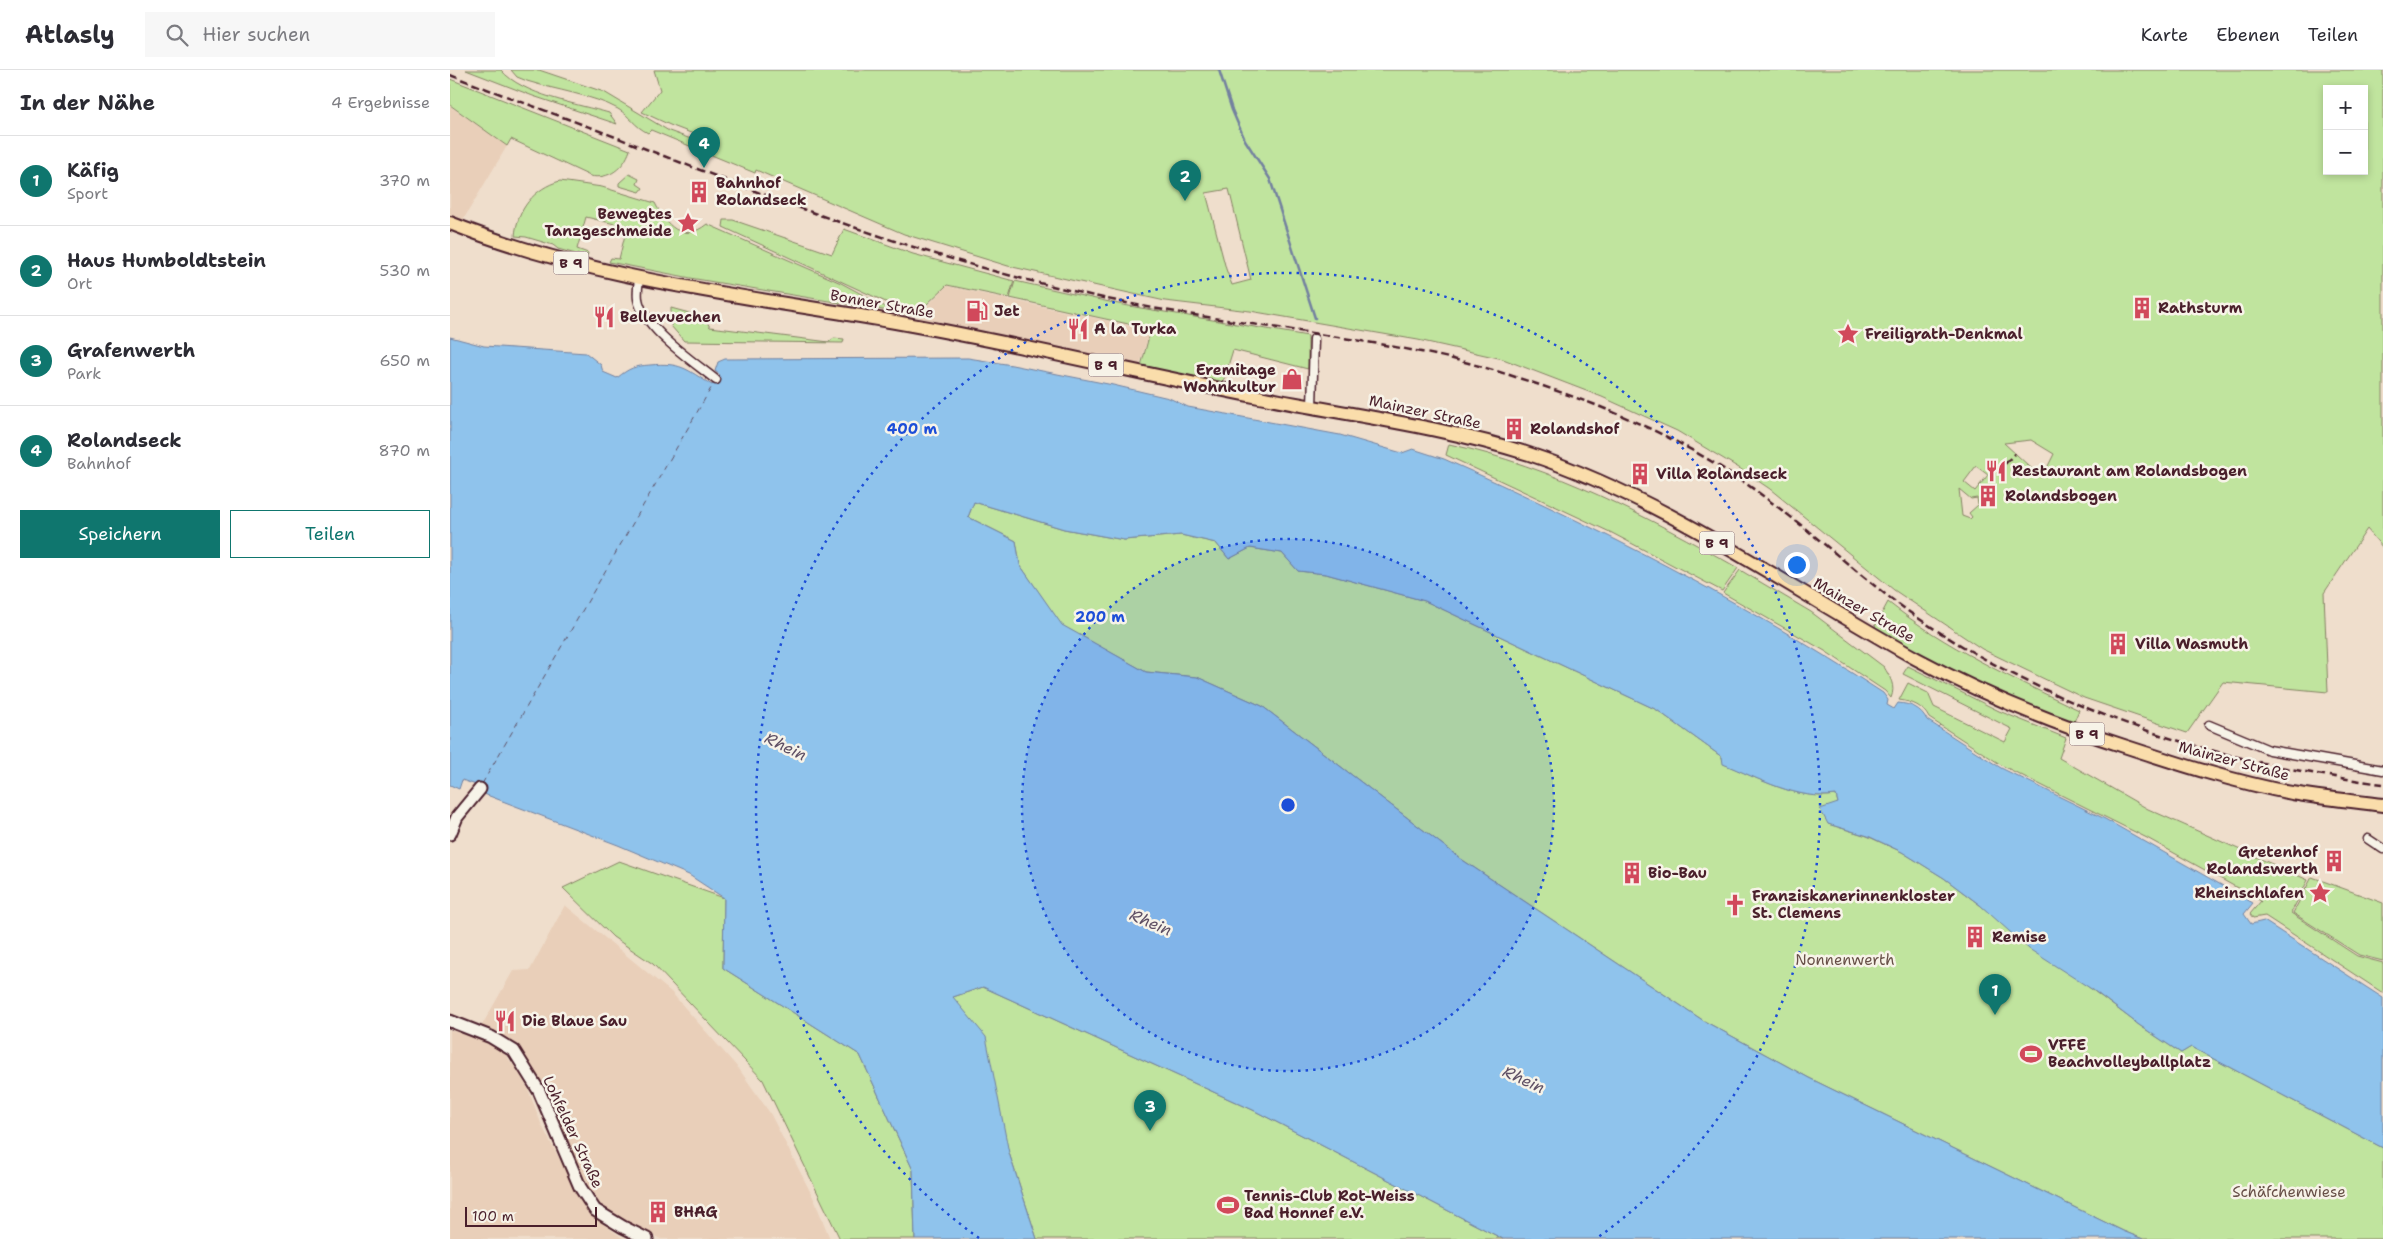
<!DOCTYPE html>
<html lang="de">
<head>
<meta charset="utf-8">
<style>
  body { margin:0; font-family:"Shantell Sans",sans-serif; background:#f7f7f7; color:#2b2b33 }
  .controls { position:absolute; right:15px; top:15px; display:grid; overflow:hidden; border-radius:0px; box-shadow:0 2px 8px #0003 }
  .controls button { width:45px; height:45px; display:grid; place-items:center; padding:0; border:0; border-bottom:1px solid #e1e1e2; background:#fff; color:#2b2b33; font:25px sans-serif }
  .scale { position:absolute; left:15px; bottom:12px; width:132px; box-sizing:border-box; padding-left:5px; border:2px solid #4a1f2b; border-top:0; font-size:14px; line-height:18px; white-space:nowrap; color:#4a1f2b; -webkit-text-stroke:4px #f7f3e8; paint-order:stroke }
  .you { position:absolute; left:1346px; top:494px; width:18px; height:18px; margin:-12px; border:4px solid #fff; border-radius:50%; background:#1a73e8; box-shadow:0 0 0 8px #1a73e833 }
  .badge { display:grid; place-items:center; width:32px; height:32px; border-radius:50%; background:#0f766e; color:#fff; font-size:16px; font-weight:700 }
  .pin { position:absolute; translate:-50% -41px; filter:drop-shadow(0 1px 2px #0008) }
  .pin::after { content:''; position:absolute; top:26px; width:18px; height:15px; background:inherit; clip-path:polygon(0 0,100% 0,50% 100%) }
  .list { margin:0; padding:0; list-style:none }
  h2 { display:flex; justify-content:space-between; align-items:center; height:65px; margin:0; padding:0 20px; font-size:21px }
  h2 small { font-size:16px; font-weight:400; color:#7c7c81 }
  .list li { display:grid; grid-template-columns:32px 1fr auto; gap:15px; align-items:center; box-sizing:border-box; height:90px; padding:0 20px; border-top:1px solid #e1e1e2 }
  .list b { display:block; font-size:19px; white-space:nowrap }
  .list p { margin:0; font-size:16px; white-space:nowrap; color:#7c7c81 }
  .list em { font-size:16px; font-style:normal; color:#7c7c81 }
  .actions { display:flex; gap:10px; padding:15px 20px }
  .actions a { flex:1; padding:11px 0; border:1px solid #0f766e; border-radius:0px; text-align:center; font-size:18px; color:#0f766e }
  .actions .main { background:#0f766e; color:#fff }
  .icon { flex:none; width:28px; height:28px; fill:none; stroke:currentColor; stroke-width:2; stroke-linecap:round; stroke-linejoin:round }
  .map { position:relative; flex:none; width:1933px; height:1169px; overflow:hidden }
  header { display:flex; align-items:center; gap:30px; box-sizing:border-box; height:70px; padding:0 25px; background:#fff; border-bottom:1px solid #e1e1e2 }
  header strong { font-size:24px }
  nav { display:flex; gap:28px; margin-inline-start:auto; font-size:18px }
  .search { width:350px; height:45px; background:#f7f7f7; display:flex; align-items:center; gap:12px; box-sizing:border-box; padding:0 18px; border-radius:0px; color:#7c7c81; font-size:19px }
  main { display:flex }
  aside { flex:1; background:#fff }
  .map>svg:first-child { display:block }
  .built { fill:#e9cfb9 }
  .green { fill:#c0e49e; stroke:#858264; fill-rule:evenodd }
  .water { fill:#8fc3ec; stroke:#73819f }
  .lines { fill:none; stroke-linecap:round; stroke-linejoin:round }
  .stream { stroke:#73819f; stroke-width:2.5 }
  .ferry { stroke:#5f5065; stroke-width:1; stroke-dasharray:6 5; stroke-linecap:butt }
  .street-casing { stroke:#4a1f2b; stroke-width:11 }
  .secondary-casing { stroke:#4a1f2b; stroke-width:15 }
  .primary-casing { stroke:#4a1f2b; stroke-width:16 }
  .street { stroke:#f7f3e8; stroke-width:8 }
  .secondary { stroke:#f7f3e8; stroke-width:11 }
  .primary { stroke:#faddab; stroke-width:12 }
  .rail { stroke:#4a1f2b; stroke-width:2.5; stroke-dasharray:8 4; stroke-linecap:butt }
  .ring { fill:none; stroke:#1d4ed8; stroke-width:2.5; stroke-dasharray:2.5 5 }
  .labels { text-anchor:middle; stroke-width:5; stroke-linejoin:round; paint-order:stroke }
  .shield { fill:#f7f3e8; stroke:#7e5f64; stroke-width:1 }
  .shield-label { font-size:14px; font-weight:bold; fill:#4a1f2b }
  .poi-label { font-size:15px; font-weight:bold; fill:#4a1f2b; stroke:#f7f3e8; text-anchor:start }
  .street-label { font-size:15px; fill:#4a1f2b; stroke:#f7f3e8 }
  .park-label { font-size:15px; fill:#685048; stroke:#f7f3e8 }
  .water-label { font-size:16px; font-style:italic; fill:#5f5065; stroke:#f7f3e8 }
  .centre { fill:#1d4ed8; stroke:#f7f3e8; stroke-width:2.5 }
  .ring-label { font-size:15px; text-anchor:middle; font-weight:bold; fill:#1d4ed8; stroke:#f7f3e8; stroke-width:5; stroke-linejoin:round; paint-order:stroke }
</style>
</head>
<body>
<header>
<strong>Atlasly</strong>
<div class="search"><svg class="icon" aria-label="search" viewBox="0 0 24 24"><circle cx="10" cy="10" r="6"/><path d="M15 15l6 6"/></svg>Hier suchen</div>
<nav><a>Karte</a><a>Ebenen</a><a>Teilen</a></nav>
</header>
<main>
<aside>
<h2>In der Nähe<small>4 Ergebnisse</small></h2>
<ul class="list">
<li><span class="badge">1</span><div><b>Käfig</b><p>Sport</p></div><em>370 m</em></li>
<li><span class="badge">2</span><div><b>Haus Humboldtstein</b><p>Ort</p></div><em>530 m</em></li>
<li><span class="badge">3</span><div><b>Grafenwerth</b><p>Park</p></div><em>650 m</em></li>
<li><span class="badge">4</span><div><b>Rolandseck</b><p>Bahnhof</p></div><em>870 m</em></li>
</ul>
<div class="actions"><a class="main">Speichern</a><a>Teilen</a></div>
</aside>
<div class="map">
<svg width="1933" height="1169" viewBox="0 0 1933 1169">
  <rect width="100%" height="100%" fill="#efdecc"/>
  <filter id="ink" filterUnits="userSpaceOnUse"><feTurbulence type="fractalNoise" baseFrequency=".02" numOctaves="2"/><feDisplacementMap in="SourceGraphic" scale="10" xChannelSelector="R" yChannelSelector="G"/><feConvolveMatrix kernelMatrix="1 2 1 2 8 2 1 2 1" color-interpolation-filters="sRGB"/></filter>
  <g filter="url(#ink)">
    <!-- built -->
    <path class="built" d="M0,36L57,76L13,150L0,145Z
      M497,216L700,260L689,298L467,253L475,238Z
      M115,835L221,922L289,999L320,1043L364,1129L380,1169H211L184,1157L148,1135L132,1112L90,1015L73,983L59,969L31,957L63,901L80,900Z
      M0,960L24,967L52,980L67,1000L78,1019L92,1056L138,1143L174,1169H0Z"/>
    <!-- green -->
    <path class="green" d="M16,0H51C72,25 128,34 159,43L167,54L83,26Z
      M61,0H89L154,22L219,61L252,73L254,68L220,55L192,42L210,20L204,0H1933V478L1917,459L1874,523L1878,622L1773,612L1737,663L1634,628L1532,579L1444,520L1320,419L1289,398L1227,361L1152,327L1053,289L968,270L800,241L715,231L558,196L454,164L306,100L305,103L201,60L198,63C184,56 181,47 168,39C143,25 105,20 77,11L67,7ZM1877,19H1914V101H1877ZM779,119L801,210L782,215L776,199L756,123ZM1581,370L1604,384L1592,408L1554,373ZM1526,396L1538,405L1525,421L1514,412ZM1509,419L1521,429L1527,428L1528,435L1519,443L1522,447L1520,449L1512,446Z
      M0,9L180,80C174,98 159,110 140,106L61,69L57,76L0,35Z
      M179,104L189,109L187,114L193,118L190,122L169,116V113Z
      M110,111L152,117L205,133C216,155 232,174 257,154L391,213L445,242L246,209L159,192L161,188L169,189L177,157L136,147L127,179L138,183L137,187L108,179L103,175L76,167L65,166C67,140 84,118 110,111Z
      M274,150H283L382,184L394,159L463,184L564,211L559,228L497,215L474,237L453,242L451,239L273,157Z
      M565,211L673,235L858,266V299L783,280L773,312L691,296L701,259L560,228Z
      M221,238L254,247L260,257L379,272L384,268L394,269L393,273L234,271L221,256Z
      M999,374C1104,397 1196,446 1288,498L1272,521L1162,463L996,385Z
      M524,432L614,459L674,470L731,465L766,473L779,489L800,478L832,483L848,501L876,504L975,531L1207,640L1272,687L1274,694C1308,708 1348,731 1386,725L1388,733L1378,754L1417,766L1452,782L1494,808L1689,955L1731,983L1741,977L1933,1078V1169H1693L1673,1161L1359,1008L1254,951L1011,789L812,636L747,607L696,602L611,555L570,495L566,471L518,447Z
      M1290,500L1361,542L1434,597C1440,607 1446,616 1441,628L1435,621L1375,581L1273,523Z
      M1438,532C1496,578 1562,608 1629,640L1623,654L1556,629L1424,558Z
      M1458,596L1549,641L1616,668L1609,688L1698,739L1858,810L1841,843L1907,886L1933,893V923L1815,846L1803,848L1800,844L1811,831L1697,768L1553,696L1479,648C1473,636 1463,632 1449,630L1458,613L1478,623L1484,637L1555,672L1562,659L1453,604Z
      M169,791L274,828L273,898L410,985L463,1100L465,1169H390L313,1010L203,894L163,867L113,818Z
      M1862,807L1933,833V891L1909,885L1843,843Z
      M533,917L803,1040L1053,1169H587L559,1083L503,927Z"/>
    <!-- water -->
    <path class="water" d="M0,267L34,276L136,283L151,295L153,302L167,308C179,298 185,296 200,295C231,292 236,299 262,315L270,305L265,301L268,292L275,289L518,288L562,295L663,315L719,328L738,337L890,365L952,383L963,379L994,389C1146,456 1294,532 1433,623L1438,630L1437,635L1444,639L1448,633C1461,634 1471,638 1477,650L1551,698L1655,749L1803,833L1794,844L1801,854L1814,851L1933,928V1078L1741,977L1731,983L1689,955L1643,920L1579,879L1530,835L1494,808L1452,782L1418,766L1378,754L1370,739L1388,733L1386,725C1348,731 1308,708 1273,694L1272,687L1207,640L975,531L876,504L848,501L832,483L800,478L779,489L766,473L731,465L674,470L614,459L524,432L518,447L566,471L570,495L612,555L696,602L747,607L812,636L1011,789L1254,951L1359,1008L1673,1161L1693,1169H1053L803,1040L533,917L503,927L536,967L559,1083L587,1169H465L463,1100L410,985L273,898L274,828L239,805L168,775L34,724L26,715L12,710L9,719L0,715Z"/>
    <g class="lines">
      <!-- stream -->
      <path class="stream" d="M769,0L782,40L795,70L820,109L865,248"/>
      <!-- ferry -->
      <path class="ferry" d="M32,714L264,313"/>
      <!-- street casing -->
      <g class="street-casing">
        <path id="street" d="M189,209C188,216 187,222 188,229C193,258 244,292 266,310
          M862,337L864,269
          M1759,655L1819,680L1933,700
          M1918,769L1933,779"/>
      </g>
      <!-- secondary casing -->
      <g class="secondary-casing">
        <path id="secondary" d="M0,764L7,747L30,719
          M0,951L41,967L64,981L89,1021L130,1117L145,1140L173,1157L197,1169"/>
      </g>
      <!-- primary casing -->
      <g class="primary-casing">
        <path id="primary" d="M0,153C128,204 263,222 398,244C536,266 672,300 809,327C899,345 991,356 1079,384C1218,430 1340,519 1467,589C1534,625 1602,653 1674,676C1729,694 1785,712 1842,723C1872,728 1903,731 1933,735"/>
      </g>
      <!-- street -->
      <use href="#street" class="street"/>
      <!-- secondary -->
      <use href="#secondary" class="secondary"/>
      <!-- primary -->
      <use href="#primary" class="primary"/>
      <!-- rail -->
      <path class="rail" d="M0,5C65,30 131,53 196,79C329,131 463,183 602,216C639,225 677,234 715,240C811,257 908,267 1003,289C1051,301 1097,317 1143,334C1204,358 1265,389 1317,429C1368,466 1413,510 1465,546C1604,641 1767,693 1933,714
        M1555,394L1565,383"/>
    </g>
  </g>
  <!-- distance rings -->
  <circle cx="838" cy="735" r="266" fill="#1d4ed8" fill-opacity=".12"/>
  <g class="ring">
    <circle cx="838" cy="735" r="266"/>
    <path d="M529 1168A532 532 0 1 1 1147 1168"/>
  </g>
  <!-- icons -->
  <defs>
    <g id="building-bare" transform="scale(1.725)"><path d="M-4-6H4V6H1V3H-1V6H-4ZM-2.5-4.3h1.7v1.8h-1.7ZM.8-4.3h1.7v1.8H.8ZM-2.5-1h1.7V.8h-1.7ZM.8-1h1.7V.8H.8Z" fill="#d1495b" stroke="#f7f3e8" stroke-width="2.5" paint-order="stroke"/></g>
    <g id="sight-bare" transform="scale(1.725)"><path d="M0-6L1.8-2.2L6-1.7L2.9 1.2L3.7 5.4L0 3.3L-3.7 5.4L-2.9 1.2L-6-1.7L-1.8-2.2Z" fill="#d1495b" stroke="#f7f3e8" stroke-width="2.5" paint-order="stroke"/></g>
    <g id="fuel-bare" transform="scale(1.725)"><path d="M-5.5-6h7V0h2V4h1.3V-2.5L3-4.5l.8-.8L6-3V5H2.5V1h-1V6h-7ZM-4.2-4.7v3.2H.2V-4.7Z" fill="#d1495b" stroke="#f7f3e8" stroke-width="2.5" paint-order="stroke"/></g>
    <g id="restaurant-bare" transform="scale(1.725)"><path d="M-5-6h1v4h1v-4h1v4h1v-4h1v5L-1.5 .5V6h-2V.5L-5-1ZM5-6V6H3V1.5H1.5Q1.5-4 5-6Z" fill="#d1495b" stroke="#f7f3e8" stroke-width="2.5" paint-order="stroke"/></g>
    <g id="shop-bare" transform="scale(1.725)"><path d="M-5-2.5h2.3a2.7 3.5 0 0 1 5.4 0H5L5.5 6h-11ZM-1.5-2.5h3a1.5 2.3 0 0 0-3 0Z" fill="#d1495b" stroke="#f7f3e8" stroke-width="2.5" paint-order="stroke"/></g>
    <g id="church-bare" transform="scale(1.725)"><path d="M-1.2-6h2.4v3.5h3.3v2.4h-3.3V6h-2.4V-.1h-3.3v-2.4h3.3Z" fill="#d1495b" stroke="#f7f3e8" stroke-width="2.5" paint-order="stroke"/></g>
    <g id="stadium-bare" transform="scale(1.725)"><path d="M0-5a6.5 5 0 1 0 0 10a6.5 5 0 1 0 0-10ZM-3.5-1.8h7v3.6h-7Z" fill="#d1495b" stroke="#f7f3e8" stroke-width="2.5" paint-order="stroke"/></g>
  </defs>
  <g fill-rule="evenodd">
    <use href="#building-bare" x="249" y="122"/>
    <use href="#sight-bare" x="238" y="153"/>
    <use href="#building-bare" x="1692" y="238"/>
    <use href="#fuel-bare" x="527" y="241"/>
    <use href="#restaurant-bare" x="154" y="247"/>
    <use href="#restaurant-bare" x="628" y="259"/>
    <use href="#sight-bare" x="1398" y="264"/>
    <use href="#shop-bare" x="842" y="309"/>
    <use href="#building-bare" x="1064" y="359"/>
    <use href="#restaurant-bare" x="1546" y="401"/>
    <use href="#building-bare" x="1190" y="404"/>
    <use href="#building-bare" x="1538" y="426"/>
    <use href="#building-bare" x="1668" y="574"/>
    <use href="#building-bare" x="1884" y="791"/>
    <use href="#building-bare" x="1182" y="803"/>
    <use href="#sight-bare" x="1870" y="823"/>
    <use href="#church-bare" x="1285" y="835"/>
    <use href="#building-bare" x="1525" y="867"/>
    <use href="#restaurant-bare" x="55" y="951"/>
    <use href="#stadium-bare" x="1581" y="984"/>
    <use href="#stadium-bare" x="778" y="1135"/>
    <use href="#building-bare" x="208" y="1142"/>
  </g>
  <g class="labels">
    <!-- shield labels -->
    <g class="shield">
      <rect x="103.5" y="181.5" width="35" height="23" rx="4"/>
      <rect x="638.5" y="283.5" width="35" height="23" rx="4"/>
      <rect x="1249.5" y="461.5" width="35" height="23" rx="4"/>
      <rect x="1619.5" y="652.5" width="35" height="23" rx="4"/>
    </g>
    <g class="shield-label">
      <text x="121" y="198">B 9</text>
      <text x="656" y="300">B 9</text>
      <text x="1267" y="478">B 9</text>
      <text x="1637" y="669">B 9</text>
    </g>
    <!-- poi labels -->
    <g class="poi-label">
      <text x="266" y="118">Bahnhof<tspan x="266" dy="17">Rolandseck</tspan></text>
      <text x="222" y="149" text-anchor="end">Bewegtes<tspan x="222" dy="17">Tanzgeschmeide</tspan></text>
      <text x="1708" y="243">Rathsturm</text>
      <text x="544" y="246">Jet</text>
      <text x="170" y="252">Bellevuechen</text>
      <text x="644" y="264">A la Turka</text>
      <text x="1415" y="269">Freiligrath-Denkmal</text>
      <text x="826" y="305" text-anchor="end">Eremitage<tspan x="826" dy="17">Wohnkultur</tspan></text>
      <text x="1080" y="364">Rolandshof</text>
      <text x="1562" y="406">Restaurant am Rolandsbogen</text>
      <text x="1206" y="409">Villa Rolandseck</text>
      <text x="1555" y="431">Rolandsbogen</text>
      <text x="1685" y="579">Villa Wasmuth</text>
      <text x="1868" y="787" text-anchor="end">Gretenhof<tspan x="1868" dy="17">Rolandswerth</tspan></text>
      <text x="1198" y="808">Bio-Bau</text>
      <text x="1854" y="828" text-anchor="end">Rheinschlafen</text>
      <text x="1302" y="831">Franziskanerinnenkloster<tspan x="1302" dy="17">St. Clemens</tspan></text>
      <text x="1542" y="872">Remise</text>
      <text x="72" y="956">Die Blaue Sau</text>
      <text x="1598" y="980">VFFE<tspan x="1598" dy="17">Beachvolleyballplatz</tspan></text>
      <text x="794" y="1131">Tennis-Club Rot-Weiss<tspan x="794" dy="17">Bad Honnef e.V.</tspan></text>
      <text x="224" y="1147">BHAG</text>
    </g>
    <!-- street labels -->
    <g class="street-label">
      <text transform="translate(432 234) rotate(10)" y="5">Bonner Straße</text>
      <text transform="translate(975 342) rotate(12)" y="5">Mainzer Straße</text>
      <text transform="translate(1414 540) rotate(30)" y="5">Mainzer Straße</text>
      <text transform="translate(1784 691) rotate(15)" y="5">Mainzer Straße</text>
      <text transform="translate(123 1062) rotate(65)" y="5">Lohfelder Straße</text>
    </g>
    <!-- park labels -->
    <g class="park-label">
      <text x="1395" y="895">Nonnenwerth</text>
      <text x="1839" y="1127">Schäfchenwiese</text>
    </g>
    <!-- water labels -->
    <g class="water-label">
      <text transform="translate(336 676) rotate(26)" y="6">Rhein</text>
      <text transform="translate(701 852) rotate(23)" y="6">Rhein</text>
      <text transform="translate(1074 1009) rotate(25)" y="6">Rhein</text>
    </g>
  </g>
  <circle cx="838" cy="735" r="8" class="centre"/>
  <g class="ring-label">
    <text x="462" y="364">400 m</text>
    <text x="650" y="552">200 m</text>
  </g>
</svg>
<div class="controls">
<button>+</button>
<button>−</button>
</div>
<div class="scale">100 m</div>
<div class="you"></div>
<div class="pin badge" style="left:1545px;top:945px">1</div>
<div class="pin badge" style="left:735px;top:131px">2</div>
<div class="pin badge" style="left:700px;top:1061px">3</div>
<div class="pin badge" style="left:254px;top:98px">4</div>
</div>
</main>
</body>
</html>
